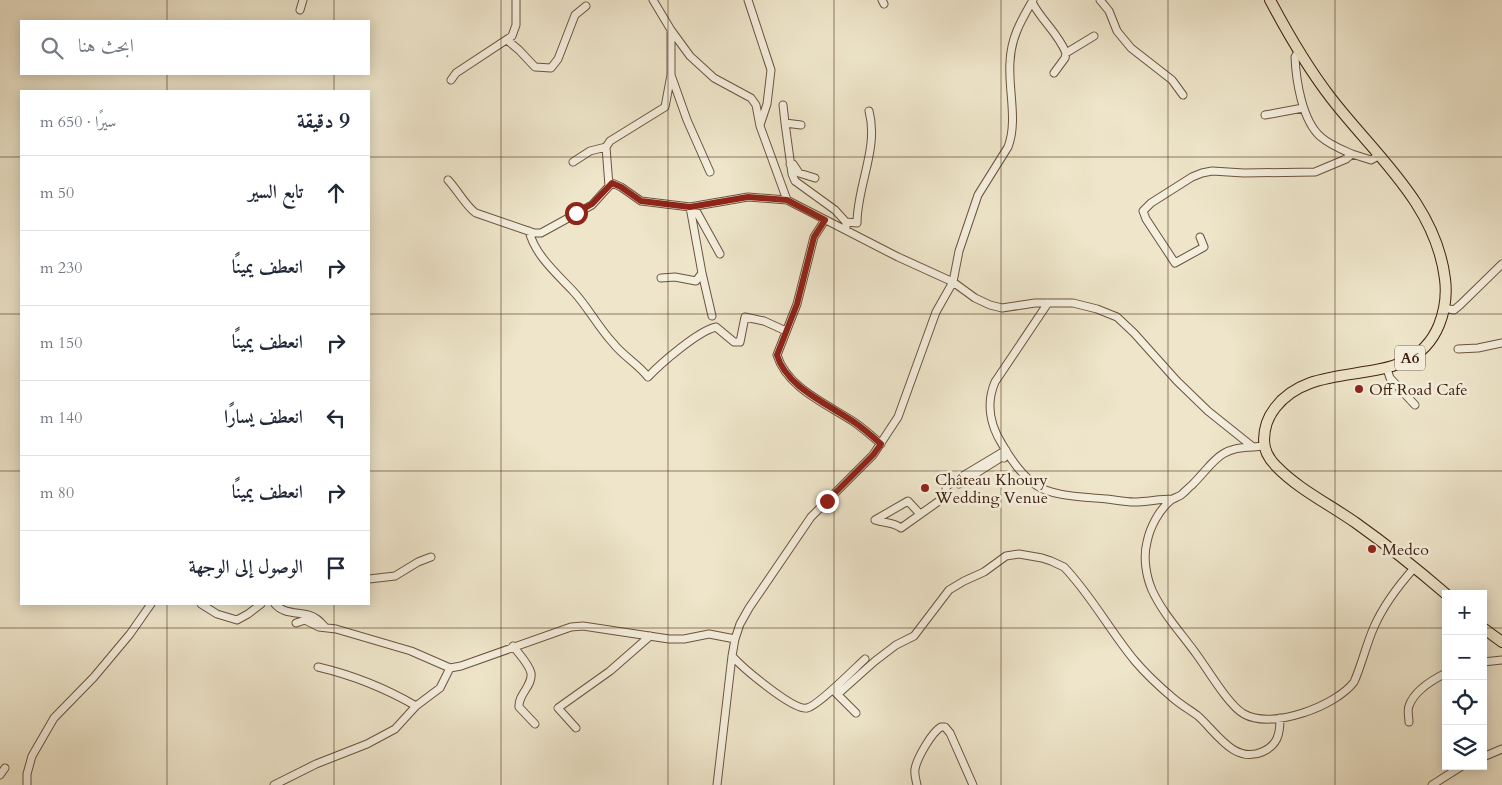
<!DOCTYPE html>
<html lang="ar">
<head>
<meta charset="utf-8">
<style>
  body { margin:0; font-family:Cardo,Amiri,serif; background:#f6f6f7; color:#1f2937; direction:rtl }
  .controls { position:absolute; right:15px; bottom:15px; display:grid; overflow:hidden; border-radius:0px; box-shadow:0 2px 12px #0003 }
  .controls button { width:45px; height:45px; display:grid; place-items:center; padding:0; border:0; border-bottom:1px solid #e0e1e3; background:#fff; color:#1f2937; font:25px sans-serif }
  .stop { position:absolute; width:15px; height:15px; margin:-11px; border:4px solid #8f2418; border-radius:50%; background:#fff }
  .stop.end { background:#8f2418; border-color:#fff; box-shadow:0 1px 5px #0008 }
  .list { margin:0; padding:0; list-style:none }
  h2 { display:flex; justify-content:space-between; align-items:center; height:65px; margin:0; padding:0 20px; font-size:21px }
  h2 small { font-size:16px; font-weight:400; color:#747a83 }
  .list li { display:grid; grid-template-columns:32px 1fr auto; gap:15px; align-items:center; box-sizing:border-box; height:75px; padding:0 20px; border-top:1px solid #e0e1e3 }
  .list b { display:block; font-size:19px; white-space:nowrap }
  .list em { font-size:16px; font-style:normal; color:#747a83 }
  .icon { flex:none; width:28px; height:28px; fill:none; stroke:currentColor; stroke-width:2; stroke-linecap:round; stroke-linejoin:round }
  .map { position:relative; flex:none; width:1502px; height:785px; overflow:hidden; direction:ltr }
  .search { position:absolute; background:#fff; box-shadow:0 2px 12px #0003; left:20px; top:20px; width:350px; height:55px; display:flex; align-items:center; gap:12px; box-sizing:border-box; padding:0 18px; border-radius:0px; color:#747a83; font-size:19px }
  .panel { position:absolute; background:#fff; box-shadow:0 2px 12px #0003; left:20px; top:90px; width:350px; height:515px; border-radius:0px; direction:rtl }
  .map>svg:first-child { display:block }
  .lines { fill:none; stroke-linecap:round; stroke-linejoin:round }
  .minor-casing { stroke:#6b533e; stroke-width:9 }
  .highway-casing { stroke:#3f220f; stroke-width:12 }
  .minor { stroke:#f4eedd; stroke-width:7 }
  .highway { stroke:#eee5ca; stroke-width:10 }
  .route { stroke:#8f2418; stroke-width:6 }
  .grid { fill:none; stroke:#3f220f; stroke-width:1; stroke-opacity:0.55 }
  .poi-dot { fill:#8f2418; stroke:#f4eedd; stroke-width:2 }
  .labels { text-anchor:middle; stroke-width:5; stroke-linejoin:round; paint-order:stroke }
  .shield { fill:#f4eedd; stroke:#755f4d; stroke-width:1 }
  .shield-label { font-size:15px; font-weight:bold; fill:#3f220f }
  .poi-label { font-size:16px; fill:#3f220f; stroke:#f4eedd; text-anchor:start }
</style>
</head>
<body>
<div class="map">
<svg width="1502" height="785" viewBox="0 0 1502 785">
  <rect width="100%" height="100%" fill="#eee5ca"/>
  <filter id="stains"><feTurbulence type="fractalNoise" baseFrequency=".004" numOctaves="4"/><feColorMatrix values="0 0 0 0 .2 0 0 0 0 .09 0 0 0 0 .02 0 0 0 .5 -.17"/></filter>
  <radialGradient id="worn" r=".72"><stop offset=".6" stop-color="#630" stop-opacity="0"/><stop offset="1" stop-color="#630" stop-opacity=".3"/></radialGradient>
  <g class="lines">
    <!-- minor casing -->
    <g class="minor-casing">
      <path id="minor" d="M653,0L671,30L690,56L714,78L751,98L756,105L760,126L787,200L898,257L953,282L975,298L990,305L1002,308L1035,303H1073L1097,309L1117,317L1134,333L1177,381L1208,411L1253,447L1264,446
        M748,0L771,70L767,104L760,125
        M882,0L884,4
        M1100,0L1109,11L1117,31L1131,48L1172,80L1183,95
        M1032,2C1041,20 1058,33 1066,53L1065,58L1054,73
        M300,10L303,0
        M507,40L519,50L535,67L551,68L558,59L575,15L586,6
        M1298,52L1295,57C1296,80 1302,121 1321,137C1330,145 1341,149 1352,154
        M1066,53L1094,36
        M671,75L687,120L710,172
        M451,80L456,73L512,36L516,25V0
        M783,105L785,123
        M1265,115L1303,108
        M801,125L785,123L792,174L795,181L835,210L846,222V230
        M573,162L590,151L606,147
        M790,164H793L799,173L815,178
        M448,180C456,188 468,209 476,213L534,233H541L592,205L612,183L621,187L641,201L690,207L748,197L787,200
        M609,186L606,147L610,141L665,107L671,75V30
        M690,207L702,273L712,316
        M694,207L720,254
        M825,220L814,237L797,304L777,355C787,388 827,404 854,422C863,428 872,436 881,444
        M846,222L857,223C857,186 879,148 869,111
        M529,231C535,255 556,273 573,291C588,307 598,327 613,343C623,356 638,364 648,377C660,364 698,331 716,327L734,342H740L745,317L764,321L786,331
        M1200,237L1204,247L1175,263L1146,219L1143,211L1151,203L1192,177L1202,173L1212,171L1244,173L1315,172L1346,159L1352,154L1371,160L1380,155
        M661,278L675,277L696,281L702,273
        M1048,303L995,382C986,403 990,425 1002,444C1010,458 1020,473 1033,483C1050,497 1085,497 1107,499C1116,500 1125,502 1134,502C1147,502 1159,499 1172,499
        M1444,308L1454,310L1460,305L1502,264
        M1458,349L1478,348L1502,343
        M1387,369L1390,378L1415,405
        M1253,447C1218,447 1214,463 1192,485C1188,488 1185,492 1181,495C1178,497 1174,498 1171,500C1159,510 1150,527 1147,542C1143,557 1146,576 1152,590C1163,614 1182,634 1197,655C1208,670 1229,706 1244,714C1272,730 1336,706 1354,682C1362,664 1366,645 1374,627C1384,604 1398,586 1415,567
        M959,484L1002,457L1004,458
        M920,514L908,501L875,520C886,524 891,521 901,528L946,496V487L951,483L1006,450
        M369,579L395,576L418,562L431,557
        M201,604L217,614L237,620L248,614L261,604
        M275,604C283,614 297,612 309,615C316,617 321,622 325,627
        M296,623L305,620L319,627L336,629L411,651L450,668L461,666L571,627L583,626L669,639H684L709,634L735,639
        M513,646C519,654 529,664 531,673C533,686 518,694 519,707L535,724
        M732,656C742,667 793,711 807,708C818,706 855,668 865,659
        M1483,662L1502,660
        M318,667C352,675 385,688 416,706
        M835,692L856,713
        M838,694L875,661L896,645L914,636L949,590L964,581L984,572L1006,556L1019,554L1042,558L1051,561L1064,567C1091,595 1110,631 1135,661C1146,674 1160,687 1173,698C1181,705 1190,710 1198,716C1216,732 1234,764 1262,752C1278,745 1280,734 1280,718
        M1409,722C1409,717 1407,710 1409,706C1414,691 1432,680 1446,673
        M576,728L558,708L610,671L650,636
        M1483,757L1502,749
        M0,775L5,768
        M27,785V774L32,756L54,718L94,677L130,634L151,604
        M274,785L316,764L367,744L395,729L416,706L440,688L450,668
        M717,785L732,656L735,639L740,624L749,608L811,517L873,455L898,417L936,312L953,282L959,251L978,195L1008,147C1018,121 1008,89 1010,62C1011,37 1021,21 1033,0
        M917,785C916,780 914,774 915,769C917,758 932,732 941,727H945L950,733L973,785
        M1432,785L1462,766"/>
    </g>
    <!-- highway casing -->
    <g class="highway-casing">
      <path id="highway" d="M1270,0C1288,34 1307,67 1331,98C1374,154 1436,204 1445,279C1447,295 1445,310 1439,325C1410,396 1316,353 1275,408C1268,417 1264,428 1264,440C1264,450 1269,459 1276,466C1298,489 1329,504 1356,523C1387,545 1417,569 1446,594
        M1483,628L1502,642"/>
    </g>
    <!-- minor -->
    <use href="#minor" class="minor"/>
    <!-- highway -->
    <use href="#highway" class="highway"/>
  </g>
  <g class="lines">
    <!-- route -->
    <path class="route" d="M576,213L592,204L612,183L621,187L641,201L690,207L748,197L787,200L825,220L814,237L797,304L777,355C786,387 828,404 854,422C863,428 872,436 881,444L873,455L827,501"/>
  </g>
  <!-- grid -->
  <path class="grid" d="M167,0V21M334,0V21M501,0V785M668,0V785M834,0V785M1001,0V785M1168,0V785M1335,0V785M167,74V91M334,74V91M0,157H21M369,157H1502M0,314H21M369,314H1502M0,471H21M369,471H1502M167,604V785M334,604V785M0,628H1446M1483,628H1502"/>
  <!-- markers -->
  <g class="poi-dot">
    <circle cx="1359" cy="389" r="5"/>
    <circle cx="925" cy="488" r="5"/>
    <circle cx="1372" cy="549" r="5"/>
  </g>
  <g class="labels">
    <!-- shield labels -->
    <rect class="shield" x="1395" y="345.5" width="30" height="25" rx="4"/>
    <g class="shield-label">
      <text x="1410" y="363">A6</text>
    </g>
    <!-- poi labels -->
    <g class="poi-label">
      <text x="1369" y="395">Off Road Cafe</text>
      <text x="935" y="485">Château Khoury<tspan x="935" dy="18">Wedding Venue</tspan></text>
      <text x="1382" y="555">Medco</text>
    </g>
  </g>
  <rect width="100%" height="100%" filter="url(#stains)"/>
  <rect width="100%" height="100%" fill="url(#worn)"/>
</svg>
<div class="controls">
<button>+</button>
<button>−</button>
<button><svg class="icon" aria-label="locate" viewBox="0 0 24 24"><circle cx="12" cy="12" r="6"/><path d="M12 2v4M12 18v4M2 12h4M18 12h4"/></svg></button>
<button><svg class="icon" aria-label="layers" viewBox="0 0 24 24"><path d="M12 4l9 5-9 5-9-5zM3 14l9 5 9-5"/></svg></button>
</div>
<div class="stop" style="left:576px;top:213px"></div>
<div class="stop end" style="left:827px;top:501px"></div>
<div class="search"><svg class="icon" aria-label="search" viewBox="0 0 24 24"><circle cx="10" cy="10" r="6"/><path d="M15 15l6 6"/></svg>ابحث هنا</div>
<section class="panel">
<h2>9 دقيقة<small>سيرًا · 650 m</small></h2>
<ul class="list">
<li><svg class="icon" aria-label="ahead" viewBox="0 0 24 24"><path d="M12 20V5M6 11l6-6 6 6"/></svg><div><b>تابع السير</b></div><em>50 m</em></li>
<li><svg class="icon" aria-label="right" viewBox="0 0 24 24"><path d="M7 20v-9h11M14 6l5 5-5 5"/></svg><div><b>انعطف يمينًا</b></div><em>230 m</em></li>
<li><svg class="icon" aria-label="right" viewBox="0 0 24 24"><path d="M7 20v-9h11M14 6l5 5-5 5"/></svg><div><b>انعطف يمينًا</b></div><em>150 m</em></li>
<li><svg class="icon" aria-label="left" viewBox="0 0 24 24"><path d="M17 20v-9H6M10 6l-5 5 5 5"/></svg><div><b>انعطف يسارًا</b></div><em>140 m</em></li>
<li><svg class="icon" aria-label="right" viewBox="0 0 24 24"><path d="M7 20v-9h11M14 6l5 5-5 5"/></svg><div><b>انعطف يمينًا</b></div><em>80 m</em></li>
<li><svg class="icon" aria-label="arrive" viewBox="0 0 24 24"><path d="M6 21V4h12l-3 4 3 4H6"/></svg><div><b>الوصول إلى الوجهة</b></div></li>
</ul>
</section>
</div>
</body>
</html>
